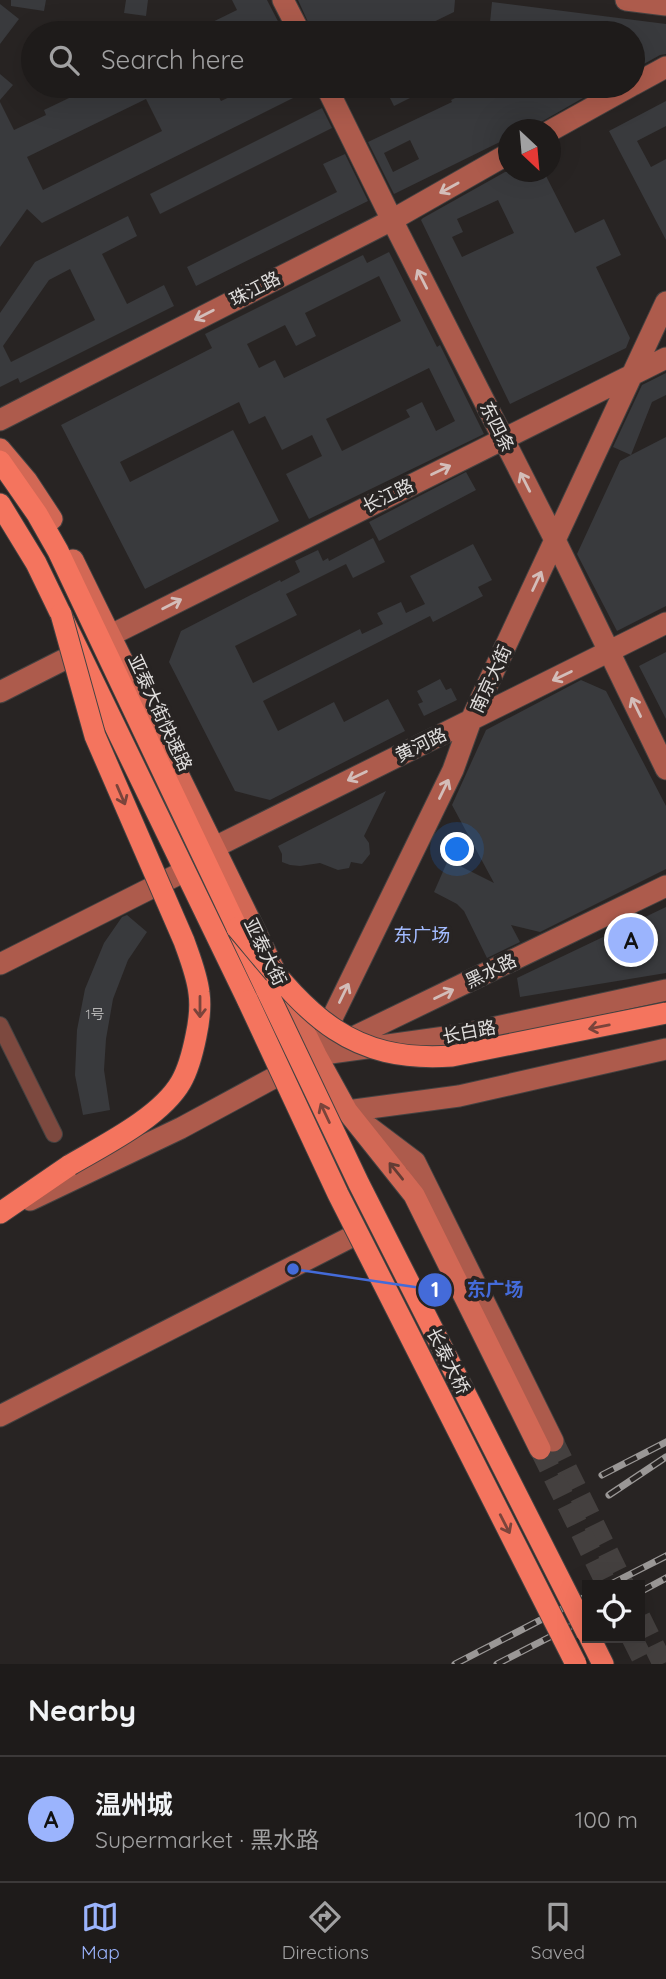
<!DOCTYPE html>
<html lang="en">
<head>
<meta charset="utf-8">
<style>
  body { margin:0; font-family:Quicksand,"Noto Sans SC",sans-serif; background:#262423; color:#f1f3f6 }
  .controls { position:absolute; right:21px; bottom:21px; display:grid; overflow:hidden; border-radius:0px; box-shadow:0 7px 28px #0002 }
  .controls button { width:63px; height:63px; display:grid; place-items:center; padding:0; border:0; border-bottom:2px solid #3c3939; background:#1e1b1a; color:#f1f3f6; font:35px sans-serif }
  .compass { position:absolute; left:498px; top:119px; width:63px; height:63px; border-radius:50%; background:#1e1b1a; box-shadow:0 7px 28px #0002; rotate:154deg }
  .you { position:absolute; left:458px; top:850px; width:24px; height:24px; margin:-18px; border:5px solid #fff; border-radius:50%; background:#1a73e8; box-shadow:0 0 0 10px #1a73e833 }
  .badge { display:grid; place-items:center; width:46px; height:46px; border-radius:50%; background:#9bb4fd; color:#111; font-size:23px; font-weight:700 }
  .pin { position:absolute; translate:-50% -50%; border:4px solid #fff; box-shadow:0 2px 7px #0006 }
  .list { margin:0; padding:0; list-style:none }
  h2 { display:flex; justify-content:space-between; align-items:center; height:91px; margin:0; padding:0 28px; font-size:30px }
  h2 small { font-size:23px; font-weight:400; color:#a1a1a2 }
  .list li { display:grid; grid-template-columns:46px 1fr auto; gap:21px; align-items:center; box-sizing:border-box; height:126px; padding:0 28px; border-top:2px solid #3c3939 }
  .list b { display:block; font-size:26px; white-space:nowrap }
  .list p { margin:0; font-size:23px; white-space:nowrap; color:#a1a1a2 }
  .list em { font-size:23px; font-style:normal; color:#a1a1a2 }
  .icon { flex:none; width:38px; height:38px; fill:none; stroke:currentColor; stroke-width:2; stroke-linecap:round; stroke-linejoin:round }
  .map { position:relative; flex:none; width:666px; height:1664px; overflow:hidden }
  .search { position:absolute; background:#1e1b1a; box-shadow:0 7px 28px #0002; left:21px; right:21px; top:21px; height:77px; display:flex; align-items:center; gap:18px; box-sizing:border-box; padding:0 24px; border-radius:38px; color:#a1a1a2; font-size:26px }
  .sheet { height:217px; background:#1e1b1a }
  nav { display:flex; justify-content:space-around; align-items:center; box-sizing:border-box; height:98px; border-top:2px solid #3c3939; background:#1e1b1a; font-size:19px; color:#a1a1a2 }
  nav a { display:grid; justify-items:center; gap:4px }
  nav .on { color:#9bb4fd }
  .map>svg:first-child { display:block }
  .building { fill:#393a3d; fill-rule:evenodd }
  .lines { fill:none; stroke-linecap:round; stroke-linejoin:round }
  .secondary-tunnel { stroke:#44403f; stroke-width:21; stroke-dasharray:21 10; stroke-linecap:butt }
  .primary-tunnel { stroke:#44403f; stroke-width:21; stroke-dasharray:21 10; stroke-linecap:butt }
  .street-casing { stroke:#454241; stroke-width:18 }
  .secondary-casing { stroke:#454241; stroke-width:23 }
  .primary-casing { stroke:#454241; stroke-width:23 }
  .highway-casing { stroke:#454241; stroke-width:23 }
  .street { stroke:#7d493f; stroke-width:16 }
  .secondary { stroke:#ad5b4c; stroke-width:21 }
  .primary { stroke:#d26855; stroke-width:21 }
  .highway { stroke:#f4745e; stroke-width:21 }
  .rail-casing { stroke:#9a9796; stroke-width:7 }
  .rail { stroke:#282423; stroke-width:4.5; stroke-dasharray:13; stroke-linecap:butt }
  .highway-bridge-casing { stroke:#454241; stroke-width:23; stroke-linecap:butt }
  .highway-bridge { stroke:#f4745e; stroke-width:21 }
  .oneway { stroke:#d3bdb9 }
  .oneway2 { stroke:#7a443b }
  .oneway3 { stroke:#643c34 }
  .labels { text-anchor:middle; stroke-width:7; stroke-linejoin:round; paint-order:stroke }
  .number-label { font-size:14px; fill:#b6b5b5 }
  .street-label { font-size:18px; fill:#e0dedd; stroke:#282423 }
  .neighbourhood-label { font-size:19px; fill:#a3bbff; stroke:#282423 }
  .leader { fill:none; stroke:#446bd9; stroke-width:2.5 }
  .callout-dot { fill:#446bd9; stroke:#282423; stroke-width:2.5 }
  .mark-label { font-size:21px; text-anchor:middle; font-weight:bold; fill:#fff }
  .callout-label { font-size:19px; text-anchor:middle; font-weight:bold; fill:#446bd9; stroke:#282423; stroke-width:7; stroke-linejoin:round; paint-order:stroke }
</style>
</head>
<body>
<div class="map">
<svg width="666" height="1664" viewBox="0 0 666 1664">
  <rect width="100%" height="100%" fill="#282423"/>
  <!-- building -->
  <path class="building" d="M11,0H46L44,11L11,6Z
    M126,0H148L146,16L124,13Z
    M232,0H267L284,33H190L237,10Z
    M298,0H455L454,12L411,33H313Z
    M492,2L666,24V54L660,55L633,70V33H537V31L506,27L505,33H489Z
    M0,4L19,19L0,44Z
    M0,74L13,85L0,100Z
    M94,86H213L221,101L253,86H313V88L42,223L27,209L0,247V102L14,130L46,115L44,110ZM146,99L162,131L43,190L27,157Z
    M384,86H434L394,106Z
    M480,86H604L527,130H508V138L394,194L368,142L452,102L451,100ZM410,140L419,159L393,172L384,153Z
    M666,101V126L637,141L651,167L666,159V240L609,131Z
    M322,108L332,128L160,214L150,194Z
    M345,154L368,201L196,286L187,267L337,192L323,164Z
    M505,172H544L575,233L604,219L621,255L596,267L630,338L626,348L510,404L421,220L423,218ZM498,200L514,233L462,257L452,237L463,232L457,219Z
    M128,216L137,236L102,254L127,304L164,285L174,306L20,383L18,378L0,387V313L35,262ZM70,269L95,320L11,362L3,346L49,280Z
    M389,252L437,347L440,345L484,434L309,519L286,474L322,456L312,435L282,450L265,416L249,424L239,402L120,462L130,482L233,430L279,521L145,589L61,425L212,348L205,334L363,255L367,263ZM379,276L401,321L284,378L275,360L259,368L247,344L285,325L296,346L316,336L305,313ZM429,368L455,421L436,431L422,402L406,410L410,417L342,451L326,419Z
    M666,373V395L652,402L631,455L666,437V606L617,631L577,554L620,461L631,455L613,447L642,385Z
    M466,472L476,490L379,541L369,522Z
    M373,538L385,562L353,578L346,564L286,594L297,615L235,646L253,683L360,629L362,634L383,624L377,613L401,602L406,613L425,604L410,576L473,544L492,580L478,587L483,596L433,622L430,616L263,701L278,731L334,702L344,722L388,699L405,731L270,800L235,791L169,662L181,631L280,580L281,582L300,572L295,561L318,550L323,561L328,558L329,561Z
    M666,652V719L639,666Z
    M440,679L446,690L451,688L457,700L424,716L418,704L423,702L417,691Z
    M581,680L606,691L666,806V869L540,932L511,925L520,942L487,958L464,911L457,904L434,892L448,860L494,883L452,805L486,730Z
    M386,791L364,836L369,843L370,854L362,864L351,862L349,868L338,870L320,863L300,866L290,865L282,862V854L278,846Z
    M666,907V973L520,997L517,978Z
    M127,915L147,932L128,960L113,999L106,1039L104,1070L110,1110L83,1115L75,1075L77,1030L85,989L104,943L122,917Z"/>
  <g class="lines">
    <!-- secondary-tunnel -->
    <path class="secondary-tunnel" d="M553,1441L624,1585
      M640,1617L663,1664"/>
    <!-- primary-tunnel -->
    <path class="primary-tunnel" d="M540,1449L607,1585
      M632,1638L645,1664"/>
    <!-- street casing -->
    <g class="street-casing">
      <path id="street" d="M0,1025L54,1134"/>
    </g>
    <!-- secondary casing -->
    <g class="secondary-casing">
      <path id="secondary" d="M283,0L300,33
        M626,0L666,5
        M633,85L666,67
        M326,86L392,220L556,542L666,769
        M550,131L631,86
        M0,420L392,220L508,154
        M111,635L666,358
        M0,692L73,655
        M213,848L666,623
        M0,964L177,875
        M337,1045L666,886
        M316,1055L334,1014L453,770L471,720L666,302
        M347,1111L459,1096L666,1049
        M358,1119L415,1162L553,1441
        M30,1200L181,1128L316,1055L460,1035L666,990
        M0,1416L351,1237"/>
    </g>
    <!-- primary casing -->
    <g class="primary-casing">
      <path id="primary" d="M0,449L27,481L52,519
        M73,560L316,1055L347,1111L414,1195L540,1449"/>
    </g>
    <!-- highway casing -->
    <g class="highway-casing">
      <path id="highway" d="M0,461L37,514L58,551L267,991
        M0,504L36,563L248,1001
        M0,1213L70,1165
        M590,1638L603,1664"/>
    </g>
    <!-- street -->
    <use href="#street" class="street"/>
    <!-- secondary -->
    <use href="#secondary" class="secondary"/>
    <!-- primary -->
    <use href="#primary" class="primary"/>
    <!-- highway -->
    <use href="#highway" class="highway"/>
    <!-- rail casing -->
    <g class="rail-casing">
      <path id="rail" d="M602,1475L666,1442
        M609,1495L666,1457
        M609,1585L666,1556
        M640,1592L666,1578
        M455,1664L587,1596
        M497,1664L587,1618"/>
    </g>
    <!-- rail -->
    <use href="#rail" class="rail"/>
    <!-- highway-bridge casing -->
    <g class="highway-bridge-casing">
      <path id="highway-bridge" d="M61,614L95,736L184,941C190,958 197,975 199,993C201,1007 199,1022 196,1036C193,1051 189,1068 181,1082C161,1117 104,1145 70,1165
        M237,928C302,1005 340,1064 452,1056L666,1013
        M267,991L359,1184L587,1633
        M248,1001L338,1194L576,1664"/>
    </g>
    <!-- highway-bridge -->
    <use href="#highway-bridge" class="highway-bridge"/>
  </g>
  <!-- one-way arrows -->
  <defs><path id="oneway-shaft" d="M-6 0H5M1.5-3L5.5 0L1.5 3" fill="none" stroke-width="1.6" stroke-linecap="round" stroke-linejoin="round" transform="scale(1.75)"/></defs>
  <g class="oneway">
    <use href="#oneway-shaft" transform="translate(449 188) rotate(151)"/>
    <use href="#oneway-shaft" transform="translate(422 279) rotate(-117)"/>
    <use href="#oneway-shaft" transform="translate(204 315) rotate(153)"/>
    <use href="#oneway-shaft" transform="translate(441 470) rotate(-26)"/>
    <use href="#oneway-shaft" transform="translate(525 482) rotate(-117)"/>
    <use href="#oneway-shaft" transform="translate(537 581) rotate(-65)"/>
    <use href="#oneway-shaft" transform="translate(172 604) rotate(-27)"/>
    <use href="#oneway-shaft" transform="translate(562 676) rotate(154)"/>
    <use href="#oneway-shaft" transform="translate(636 707) rotate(-116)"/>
    <use href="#oneway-shaft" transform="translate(357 776) rotate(154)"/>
    <use href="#oneway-shaft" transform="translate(444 789) rotate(-64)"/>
    <use href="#oneway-shaft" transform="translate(344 993) rotate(-64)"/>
    <use href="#oneway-shaft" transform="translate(444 994) rotate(-26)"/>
  </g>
  <g class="oneway2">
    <use href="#oneway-shaft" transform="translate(121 795) rotate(67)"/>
    <use href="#oneway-shaft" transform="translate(200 1007) rotate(90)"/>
    <use href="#oneway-shaft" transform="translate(599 1027) rotate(169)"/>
    <use href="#oneway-shaft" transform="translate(325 1113) rotate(-115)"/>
    <use href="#oneway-shaft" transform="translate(505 1524) rotate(63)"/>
  </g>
  <use class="oneway3" href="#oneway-shaft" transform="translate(396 1171) rotate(-129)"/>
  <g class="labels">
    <!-- number labels -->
    <g class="number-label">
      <text x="95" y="1019">1号</text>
    </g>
    <!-- street labels -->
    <g class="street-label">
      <text transform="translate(255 289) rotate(-27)" y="6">珠江路</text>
      <text transform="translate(497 427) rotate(63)" y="6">东四条</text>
      <text transform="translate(388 496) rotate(-26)" y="6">长江路</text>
      <text transform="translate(491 679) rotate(-65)" y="6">南京大街</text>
      <text transform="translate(160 713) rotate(65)" y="6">亚泰大街快速路</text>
      <text transform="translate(421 745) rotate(-26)" y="6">黄河路</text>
      <text transform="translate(265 952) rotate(64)" y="6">亚泰大街</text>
      <text transform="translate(491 971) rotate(-26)" y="6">黑水路</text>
      <text transform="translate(469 1032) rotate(-11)" y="6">长白路</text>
      <text transform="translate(448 1361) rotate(63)" y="6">长泰大桥</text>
    </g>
    <!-- neighbourhood labels -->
    <g class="neighbourhood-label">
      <text x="422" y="942">东广场</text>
    </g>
  </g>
  <!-- callouts -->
  <path class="leader" d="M293 1269L435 1290"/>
  <g class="callout-dot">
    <circle cx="293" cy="1269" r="7"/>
    <circle cx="435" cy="1290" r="18"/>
  </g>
  <g class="mark-label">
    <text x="435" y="1297">1</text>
  </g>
  <g class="callout-label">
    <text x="495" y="1296">东广场</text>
  </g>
</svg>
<div class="controls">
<button><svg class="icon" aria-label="locate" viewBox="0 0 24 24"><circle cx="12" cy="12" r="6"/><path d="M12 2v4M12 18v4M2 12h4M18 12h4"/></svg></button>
</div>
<svg class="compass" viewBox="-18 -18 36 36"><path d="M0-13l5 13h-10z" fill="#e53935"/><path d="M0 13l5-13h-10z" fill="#a1a1a2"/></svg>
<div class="you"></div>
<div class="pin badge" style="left:631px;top:940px">A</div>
<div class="search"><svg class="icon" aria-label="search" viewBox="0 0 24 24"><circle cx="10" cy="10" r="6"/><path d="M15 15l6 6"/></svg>Search here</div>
</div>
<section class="sheet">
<h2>Nearby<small></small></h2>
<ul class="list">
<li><span class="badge">A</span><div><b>温州城</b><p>Supermarket · 黑水路</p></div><em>100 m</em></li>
</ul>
</section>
<nav>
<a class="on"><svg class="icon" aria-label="map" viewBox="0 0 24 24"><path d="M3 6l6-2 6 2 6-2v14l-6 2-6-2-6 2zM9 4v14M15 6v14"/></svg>Map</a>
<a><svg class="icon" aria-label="directions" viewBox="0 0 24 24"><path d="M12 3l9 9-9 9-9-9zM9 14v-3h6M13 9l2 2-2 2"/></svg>Directions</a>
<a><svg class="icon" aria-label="saved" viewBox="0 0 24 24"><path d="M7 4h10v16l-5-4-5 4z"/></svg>Saved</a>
</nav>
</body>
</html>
